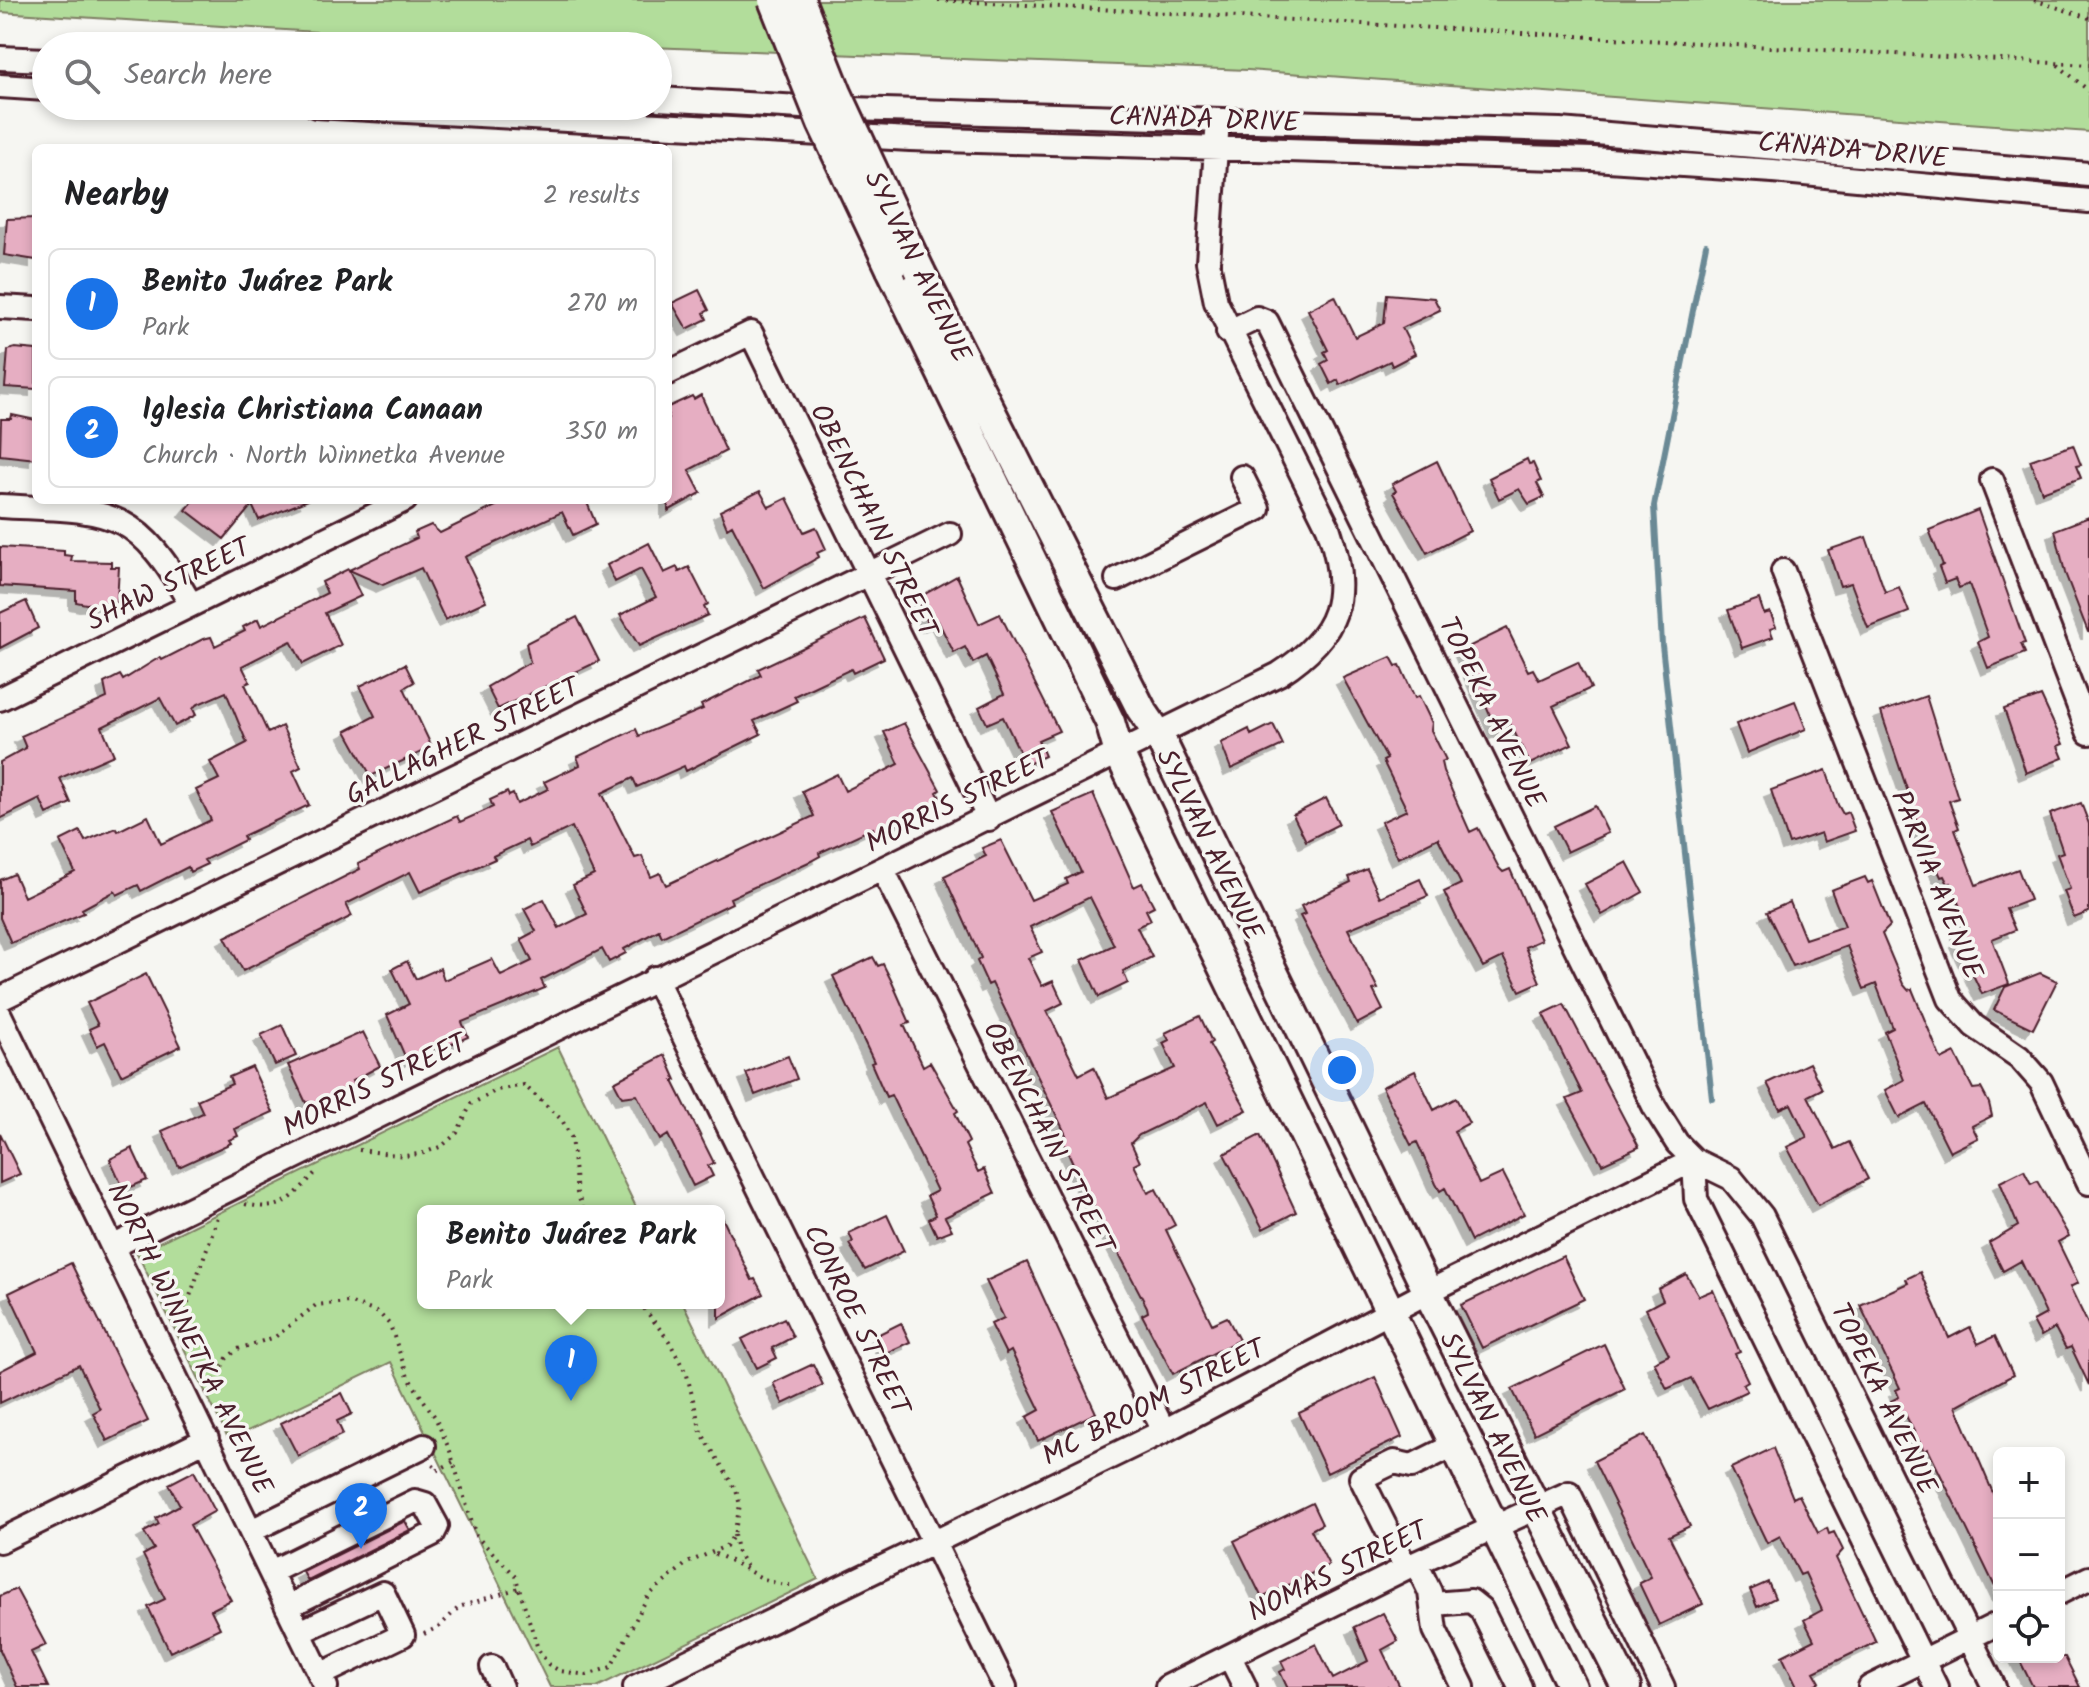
<!DOCTYPE html>
<html lang="en">
<head>
<meta charset="utf-8">
<style>
  body { margin:0; font-family:Kalam,sans-serif; background:#f6f6f6; color:#202124 }
  .controls { position:absolute; right:24px; bottom:24px; display:grid; overflow:hidden; border-radius:12px; box-shadow:0 4px 12px #0003 }
  .controls button { width:72px; height:72px; display:grid; place-items:center; padding:0; border:0; border-bottom:2px solid #e0e0e0; background:#fff; color:#202124; font:40px sans-serif }
  .you { position:absolute; left:1342px; top:1070px; width:28px; height:28px; margin:-20px; border:6px solid #fff; border-radius:50%; background:#1a73e8; box-shadow:0 0 0 12px #1a73e833 }
  .badge { display:grid; place-items:center; width:52px; height:52px; border-radius:50%; background:#1a73e8; color:#fff; font-size:26px; font-weight:700 }
  .pin { position:absolute; translate:-50% -66px; filter:drop-shadow(0 2px 4px #0008) }
  .pin::after { content:''; position:absolute; top:42px; width:28px; height:24px; background:inherit; clip-path:polygon(0 0,100% 0,50% 100%) }
  .popup { position:absolute; left:417px; top:1205px; width:308px; height:104px; box-sizing:border-box; display:grid; place-content:center; border-radius:12px; background:#fff; filter:drop-shadow(0 2px 6px #0005); font-size:26px; white-space:nowrap; color:#757577 }
  .popup b { font-size:30px; color:#202124 }
  .popup::after { content:''; position:absolute; left:50%; top:100%; margin-left:-16px; border:16px solid transparent; border-top-color:#fff }
  .list { margin:0; padding:0; list-style:none }
  h2 { display:flex; justify-content:space-between; align-items:center; height:104px; margin:0; padding:0 32px; font-size:34px }
  h2 small { font-size:26px; font-weight:400; color:#757577 }
  .list li { display:grid; grid-template-columns:52px 1fr auto; gap:24px; align-items:center; box-sizing:border-box; height:112px; margin:0 16px 16px; padding:0 16px; border:2px solid #e0e0e0; border-radius:12px }
  .list b { display:block; font-size:30px; white-space:nowrap }
  .list p { margin:0; font-size:26px; white-space:nowrap; color:#757577 }
  .list em { font-size:26px; font-style:normal; color:#757577 }
  .icon { flex:none; width:44px; height:44px; fill:none; stroke:currentColor; stroke-width:2; stroke-linecap:round; stroke-linejoin:round }
  .map { position:relative; flex:none; width:2089px; height:1687px; overflow:hidden }
  .search { position:absolute; background:#fff; box-shadow:0 4px 12px #0003; left:32px; top:32px; width:640px; height:88px; display:flex; align-items:center; gap:20px; box-sizing:border-box; padding:0 28px; border-radius:44px; color:#757577; font-size:30px }
  .panel { position:absolute; background:#fff; box-shadow:0 4px 12px #0003; left:32px; top:144px; width:640px; height:360px; border-radius:12px }
  .map>svg:first-child { display:block }
  .green { fill:#b2dd9b; stroke:#7e7e63; stroke-width:2 }
  .lines { fill:none; stroke-linecap:round; stroke-linejoin:round }
  .stream { stroke:#6a8995; stroke-width:6 }
  .building { fill:#e6aec2; stroke:#4a1f2b; stroke-width:2; filter:url(#shadow) }
  .minor-casing { stroke:#4a1f2b; stroke-width:28 }
  .major-casing { stroke:#4a1f2b; stroke-width:34 }
  .path { stroke:#4a1f2b; stroke-width:4; stroke-dasharray:2 6; stroke-linecap:butt }
  .minor { stroke:#f6f6f2; stroke-width:22 }
  .major { stroke:#f6f6f2; stroke-width:28 }
  .major-bridge-casing { stroke:#4a1f2b; stroke-width:34; stroke-linecap:butt }
  .major-bridge { stroke:#f6f6f2; stroke-width:28 }
  .labels { text-anchor:middle; stroke-width:7; stroke-linejoin:round; paint-order:stroke }
  .street-label { font-size:28px; fill:#4a1f2b; stroke:#f6f6f2 }
</style>
</head>
<body>
<div class="map">
<svg width="2089" height="1687" viewBox="0 0 2089 1687">
  <defs>
    <filter id="shadow"><feDropShadow dx="-7" dy="7" stdDeviation="0" flood-color="#0004"/></filter>
  </defs>
  <rect width="100%" height="100%" fill="#f6f6f2"/>
  <filter id="ink" filterUnits="userSpaceOnUse"><feTurbulence type="fractalNoise" baseFrequency=".0125" numOctaves="2"/><feDisplacementMap in="SourceGraphic" scale="16" xChannelSelector="R" yChannelSelector="G"/><feConvolveMatrix kernelMatrix="1 2 1 2 8 2 1 2 1" color-interpolation-filters="sRGB"/></filter>
  <g filter="url(#ink)">
    <!-- green -->
    <path class="green" d="M0,0H2089V132L1248,70L413,38L0,12Z
      M558,1047L638,1211H423V1303H683L818,1579L597,1687H550L391,1362L229,1440L137,1253Z"/>
    <g class="lines">
      <!-- stream -->
      <path class="stream" d="M1706,245L1654,506L1662,645L1712,1098"/>
    </g>
    <!-- building -->
    <path class="building" d="M36,218V260L4,255L7,219Z
      M699,290L709,310L704,313L707,319L687,329L672,303Z
      M1387,294L1434,298L1440,310L1402,328L1415,354L1392,366L1390,361L1340,385L1338,380L1331,384L1321,364L1328,360L1324,352L1328,350L1308,310L1335,296L1355,337L1384,323Z
      M15,348L36,350V389L5,387L8,350Z
      M701,395L726,451L689,470L701,493L668,511V407L692,396L694,399Z
      M12,415L36,420V459L0,455L1,419H11Z
      M2073,445L2081,465L2076,466L2081,478L2042,492L2030,460Z
      M1527,459L1529,464L1533,463L1541,481L1537,483L1544,497L1529,504L1519,489L1499,499L1489,478Z
      M1437,461L1470,531L1427,553L1393,493L1396,491L1392,484Z
      M760,491L769,507L787,498L804,532L816,527L826,549L817,553L819,557L764,588L732,525L727,528L720,511Z
      M194,500H308L259,520L252,505L224,539L186,510Z
      M508,500H586L596,524L573,535L562,512L465,557L486,601L445,620L421,568L383,585L349,570L417,538L415,532L431,525L440,533Z
      M1978,510L2025,643L2021,644L2025,653L1988,668L1978,642L1988,637L1969,584L1959,588L1955,579L1945,583L1939,567L1943,565L1929,530Z
      M2089,517V632H2088L2065,573L2055,530Z
      M1866,537L1885,592L1899,587L1909,612L1868,628L1851,583L1840,586L1828,550Z
      M649,543L664,573L677,567L679,572L689,567L708,604L704,607L708,615L639,646L620,615L656,597L641,569L615,582L607,565Z
      M0,547L64,551V555L72,556L71,561L111,562V567H119L117,602L86,604L76,602V591L0,586Z
      M348,569L361,596L325,613L341,645L303,664L291,641L242,666L250,682L245,684L268,733L282,726L301,767L293,771L309,805L243,836L245,840L204,860L207,864L190,872L188,867L141,891L138,885L117,895L115,891L82,909L84,913L11,943L0,918V880L14,874L24,897L75,872L60,841L80,831L85,841L116,828L118,831L148,816L161,844L211,820L196,790L219,779L210,762L247,743L226,692L196,705L193,709L196,715L175,726L160,698L102,727L114,755L60,778L71,803L47,814L40,799L0,819V762L26,748L21,736L107,698L104,683L120,675L123,680L160,657L162,660L203,639L211,637L215,646L245,631L243,627L258,619L261,626L327,593L322,582Z
      M957,576L979,624L1000,614L1059,731L1038,740L1045,756L1026,765L1003,717L987,724L979,707L1004,694L986,656L973,663L965,647L954,653L938,621L929,625L922,609L918,598Z
      M1759,599L1764,614L1770,612L1776,627L1770,629L1773,637L1742,648L1728,610Z
      M26,601L38,628L0,648V613Z
      M577,617L599,661L498,709L487,687L530,662L526,643Z
      M865,618L884,658L853,673L851,669L794,696L797,701L754,721L761,734L708,760L686,771L684,766L637,787L633,778L602,793L635,858L642,856L651,877L660,873L666,885L814,816L802,791L837,774L845,791L899,764L884,732L904,723L940,790L937,792L942,801L891,827L875,833L873,828L819,853L820,856L811,861L730,898L732,903L662,937L659,930L624,949L626,953L609,962L602,949L541,980L545,988L462,1022L468,1037L440,1049L438,1046L407,1061L387,1015L409,1004L392,969L407,961L416,979L440,968L444,980L492,959L501,976L532,961L521,939L536,931L524,909L544,899L559,928L587,914L573,885L594,875L572,827L530,847L527,840L493,856L495,859L420,892L410,872L346,904L352,916L243,971L225,937L360,869L358,864L417,835L457,816L460,822L493,807L490,800L507,792L509,796L513,794L517,804L548,789L544,782L580,765L577,757L636,729L639,736L703,709L701,705L761,675L758,669Z
      M1507,628L1528,671L1533,669L1539,680L1578,662L1591,688L1553,706L1572,744L1530,764L1511,725L1497,732L1462,650Z
      M1391,657L1396,666L1400,665L1415,698L1419,696L1432,723L1431,730L1446,760L1441,762L1443,771L1470,832L1478,828L1499,868L1503,872L1510,869L1541,940L1525,947L1540,982L1520,991L1503,957L1483,967L1459,923L1444,892L1461,884L1438,838L1398,858L1381,822L1407,810L1383,761L1387,759L1343,678Z
      M405,664L414,682L404,688L432,747L371,776L346,731L375,716L360,686Z
      M1926,696L1958,798L1949,801L1959,828L1955,830L1976,885L2018,869L2030,900L2006,909L2015,930L1992,939L2009,984L1982,994L1957,941L1960,939L1958,932L1968,929L1951,883L1948,884L1944,876L1941,877L1925,843L1881,712Z
      M2041,696L2063,744L2058,746L2063,758L2026,773L2004,709Z
      M1795,701L1806,729L1747,753L1736,724Z
      M1273,724L1283,745L1231,769L1221,743L1249,729L1251,735Z
      M1826,770L1838,805L1843,814L1848,812L1855,831L1824,842L1821,833L1789,844L1771,790Z
      M1093,794L1134,887L1142,883L1154,906L1146,910L1151,920L1137,927L1152,957L1123,971L1128,983L1099,997L1082,960L1114,945L1090,897L1030,927L1042,952L1028,958L1042,986L1053,981L1063,1003L1047,1011L1079,1075L1094,1067L1108,1098L1175,1068L1163,1043L1169,1040L1165,1033L1200,1016L1212,1042L1209,1044L1247,1110L1218,1124L1207,1102L1139,1135L1131,1143L1140,1162L1134,1165L1148,1193L1156,1189L1175,1225L1166,1230L1212,1324L1227,1317L1239,1340L1173,1374L1142,1315L1148,1312L1147,1307L1082,1183L1061,1137L1066,1135L992,983L988,985L977,961L981,958L944,876L986,856L982,848L1001,840L1031,900L1068,884L1066,879L1081,872L1052,812Z
      M1326,798L1339,824L1306,841L1293,815Z
      M2081,803L2089,824V912L2074,918L2064,891L2070,889L2057,854L2063,852L2050,814Z
      M1595,806L1608,833L1567,852L1554,826Z
      M1627,862L1643,892L1602,915L1585,884Z
      M1367,869L1380,897L1420,879L1428,896L1348,929L1378,989L1373,990L1383,1010L1357,1024L1300,916L1305,914L1301,906L1351,882L1349,877Z
      M1865,877L1868,883L1872,881L1890,926L1882,934L1903,984L1908,990L1912,989L1940,1057L1943,1059L1955,1053L1973,1089L1981,1088L1989,1103L1992,1116L1972,1126L1978,1138L1950,1152L1926,1104L1899,1118L1885,1090L1904,1080L1885,1032L1893,1028L1876,984L1864,989L1847,946L1793,966L1767,912L1790,902L1805,939L1845,926L1831,890Z
      M873,957L878,966L883,964L891,980L910,1023L904,1025L923,1066L930,1062L958,1111L955,1113L969,1142L965,1145L978,1172L984,1169L995,1193L945,1217L952,1230L937,1236L929,1219L936,1215L927,1196L937,1191L891,1095L886,1097L871,1063L874,1062L833,976Z
      M2040,973L2057,981L2033,1029L1994,1010L2005,987Z
      M146,974L181,1046L121,1075L105,1042L97,1046L89,1029L98,1025L87,1003Z
      M1564,1004L1639,1147L1602,1164L1567,1099L1582,1093L1543,1014Z
      M282,1025L296,1056L275,1065L261,1035Z
      M363,1032L380,1066L352,1081L354,1085L311,1106L309,1102L306,1103L288,1065Z
      M665,1055L676,1080L673,1081L714,1163L708,1166L713,1176L693,1186L668,1135L660,1140L637,1095L622,1097L614,1082Z
      M788,1056L797,1079L755,1095L746,1073Z
      M1809,1063L1822,1089L1808,1096L1835,1149L1849,1142L1868,1179L1818,1205L1787,1147L1807,1137L1791,1104L1780,1109L1767,1083Z
      M252,1067L273,1112L235,1129L238,1136L229,1140L231,1143L179,1167L162,1131L203,1113L197,1100L232,1084L229,1077Z
      M1415,1071L1434,1110L1456,1098L1469,1123L1454,1131L1479,1184L1503,1173L1524,1214L1471,1241L1445,1188L1440,1191L1436,1184L1417,1142L1411,1145L1382,1087Z
      M0,1133L20,1174L0,1183Z
      M1260,1135L1296,1212L1263,1229L1224,1154Z
      M132,1148L147,1180L124,1190L110,1159Z
      M2024,1170L2031,1184L2037,1181L2069,1236L2058,1242L2078,1283L2070,1287L2089,1326V1385L2071,1347L2066,1349L2055,1328L2041,1336L2033,1321L2046,1314L2021,1261L2003,1271L1989,1243L2018,1226L2000,1182Z
      M719,1211L752,1280L755,1279L763,1294L719,1318Z
      M887,1215L904,1251L865,1270L849,1244L853,1242L849,1233Z
      M1563,1256L1584,1299L1482,1348L1461,1305Z
      M1027,1262L1096,1413L1038,1441L1027,1417L1040,1410L1011,1351L1006,1354L991,1324L1004,1318L986,1281Z
      M71,1263L148,1421L107,1441L93,1413L100,1409L79,1365L0,1403V1371L37,1352L9,1293Z
      M1920,1272L1949,1338L1970,1327L1978,1344L1995,1336L2013,1375L1956,1406L1999,1507V1595L1928,1449L1924,1451L1904,1412L1898,1415L1891,1401L1899,1397L1896,1390L1900,1388L1860,1305L1908,1283L1906,1279Z
      M1686,1274L1699,1296L1713,1290L1740,1352L1735,1354L1748,1381L1743,1384L1747,1391L1708,1409L1691,1378L1667,1389L1654,1362L1669,1355L1646,1309L1663,1300L1658,1289Z
      M784,1318L793,1337L772,1348L777,1358L757,1368L742,1339Z
      M901,1323L910,1342L886,1353L877,1335Z
      M1604,1344L1625,1389L1534,1434L1512,1389Z
      M813,1364L823,1385L783,1404L773,1383Z
      M1375,1377L1402,1437L1327,1473L1299,1413Z
      M342,1393L352,1414L337,1421L343,1434L298,1456L281,1423Z
      M1645,1435L1690,1526L1669,1536L1703,1604L1659,1625L1639,1583L1651,1577L1594,1461Z
      M1773,1448L1793,1498L1799,1495L1818,1533L1827,1528L1829,1534L1834,1532L1843,1550L1836,1558L1876,1642L1814,1672L1820,1682L1810,1687H1797L1782,1656L1814,1640L1804,1620L1822,1610L1805,1573L1800,1575L1780,1536L1767,1543L1731,1468Z
      M194,1471L215,1511L190,1525L231,1600L211,1610L220,1628L170,1652L148,1607L165,1599L143,1555L154,1549L144,1532L159,1524L156,1518L180,1505L169,1484Z
      M1312,1503L1322,1524L1311,1530L1329,1565L1262,1598L1234,1541Z
      M405,1521L410,1530L308,1581L303,1572Z
      M1768,1582L1775,1598L1757,1607L1750,1590Z
      M16,1589L46,1645L31,1652L48,1687H17L0,1650V1596Z
      M1383,1613L1398,1641L1382,1650L1400,1687H1287L1280,1672L1285,1669L1281,1661L1316,1644L1333,1679L1368,1661L1354,1627Z
      M2018,1657H2065L2080,1687H2033Z"/>
    <g class="lines">
      <!-- minor casing -->
      <g class="minor-casing">
        <path id="minor" d="M0,58L46,60
          M0,86L46,89
          M658,99L818,108L1560,130L2089,174
          M316,106L910,139L1593,159L1773,171L2089,201
          M0,307L36,309
          M1228,332L1257,318L1267,322L1655,1108L1677,1143L1694,1160L1731,1178L1762,1216L1994,1687
          M668,373L751,333L989,819
          M1992,480L2089,733
          M0,506C109,512 134,503 191,605
          M1783,571L1950,999L1974,1026L2019,1057L2041,1082L2089,1183
          M1117,579L1258,509L1242,477
          M0,699L405,500
          M883,870L1164,1431
          M655,978L1005,1687
          M0,999L950,534
          M0,1015L326,1687
          M1694,1160L1696,1199L1936,1687
          M114,1246C502,1054 892,867 1279,674C1340,635 1352,596 1328,527L1216,302L1208,262L1218,120
          M251,1531L424,1446
          M0,1541L207,1439
          M1416,1563L1430,1592L1435,1630L1463,1687
          M1406,1568L1361,1478L1394,1462L1412,1466L1454,1445
          M271,1572L415,1501L425,1504L437,1526L433,1534L287,1607
          M2059,1593L2089,1578
          M1433,1604L1471,1601L1481,1609L1520,1687
          M300,1632L383,1593L403,1635L320,1675
          M1230,1657L1245,1687
          M492,1667L501,1687
          M635,1687L1164,1431L1428,1292L1694,1160
          M1167,1687L1416,1563L1569,1493L1663,1687
          M1870,1687L1999,1623"/>
      </g>
      <!-- major casing -->
      <g class="major-casing">
        <path id="major" d="M891,269L1110,722L1119,753L1572,1687
          M920,271L1141,709L1158,734L1428,1292L1626,1687"/>
      </g>
      <!-- path -->
      <path class="path" d="M938,0L2089,65
        M2034,0L2089,18
        M2058,65L2089,91
        M359,1150L405,1156L424,1153L442,1146L457,1133L471,1104L497,1090L524,1085L562,1120L571,1137L577,1193L584,1211
        M245,1204C285,1213 291,1198 317,1171
        M177,1333L218,1217
        M206,1394L227,1358L238,1349L275,1337L316,1305L349,1302L379,1313L390,1325L408,1377L435,1417L450,1451L476,1536L515,1575L538,1649L548,1664L560,1671L587,1675L611,1667L648,1596L687,1563L726,1546L734,1535L740,1505L736,1490L701,1432L687,1375L669,1341L640,1303
        M433,1465L436,1471L453,1462
        M734,1535L737,1551L747,1567
        M715,1554C742,1563 763,1586 793,1585
        M424,1634L440,1626L459,1607L519,1588"/>
      <!-- minor -->
      <use href="#minor" class="minor"/>
      <!-- major -->
      <use href="#major" class="major"/>
      <!-- major-bridge casing -->
      <g class="major-bridge-casing">
        <path id="major-bridge" d="M773,0L822,123L891,269
          M800,0L837,93L920,271"/>
      </g>
      <!-- major-bridge -->
      <use href="#major-bridge" class="major-bridge"/>
    </g>
  </g>
  <g class="labels">
    <!-- street labels -->
    <g class="street-label">
      <text transform="translate(1204 118) rotate(2)" y="10">CANADA DRIVE</text>
      <text transform="translate(1853 149) rotate(5)" y="10">CANADA DRIVE</text>
      <text transform="translate(919 266) rotate(64)" y="10">SYLVAN AVENUE</text>
      <text transform="translate(875 520) rotate(64)" y="10">OBENCHAIN STREET</text>
      <text transform="translate(168 583) rotate(-26)" y="10">SHAW STREET</text>
      <text transform="translate(1493 712) rotate(64)" y="10">TOPEKA AVENUE</text>
      <text transform="translate(462 740) rotate(-26)" y="10">GALLAGHER STREET</text>
      <text transform="translate(957 800) rotate(-26)" y="10">MORRIS STREET</text>
      <text transform="translate(1211 844) rotate(64)" y="10">SYLVAN AVENUE</text>
      <text transform="translate(1938 884) rotate(68)" y="10">PARVIA AVENUE</text>
      <text transform="translate(374 1084) rotate(-26)" y="10">MORRIS STREET</text>
      <text transform="translate(1050 1137) rotate(63)" y="10">OBENCHAIN STREET</text>
      <text transform="translate(858 1319) rotate(64)" y="10">CONROE STREET</text>
      <text transform="translate(191 1338) rotate(64)" y="10">NORTH WINNETKA AVENUE</text>
      <text transform="translate(1885 1398) rotate(64)" y="10">TOPEKA AVENUE</text>
      <text transform="translate(1153 1401) rotate(-27)" y="10">MC BROOM STREET</text>
      <text transform="translate(1494 1427) rotate(64)" y="10">SYLVAN AVENUE</text>
      <text transform="translate(1337 1570) rotate(-26)" y="10">NOMAS STREET</text>
    </g>
  </g>
</svg>
<div class="controls">
<button>+</button>
<button>−</button>
<button><svg class="icon" aria-label="locate" viewBox="0 0 24 24"><circle cx="12" cy="12" r="6"/><path d="M12 2v4M12 18v4M2 12h4M18 12h4"/></svg></button>
</div>
<div class="you"></div>
<div class="pin badge" style="left:571px;top:1401px">1</div>
<div class="popup"><b>Benito Juárez Park</b>Park</div>
<div class="pin badge" style="left:361px;top:1549px">2</div>
<div class="search"><svg class="icon" aria-label="search" viewBox="0 0 24 24"><circle cx="10" cy="10" r="6"/><path d="M15 15l6 6"/></svg>Search here</div>
<section class="panel">
<h2>Nearby<small>2 results</small></h2>
<ul class="list">
<li><span class="badge">1</span><div><b>Benito Juárez Park</b><p>Park</p></div><em>270 m</em></li>
<li><span class="badge">2</span><div><b>Iglesia Christiana Canaan</b><p>Church · North Winnetka Avenue</p></div><em>350 m</em></li>
</ul>
</section>
</div>
</body>
</html>
